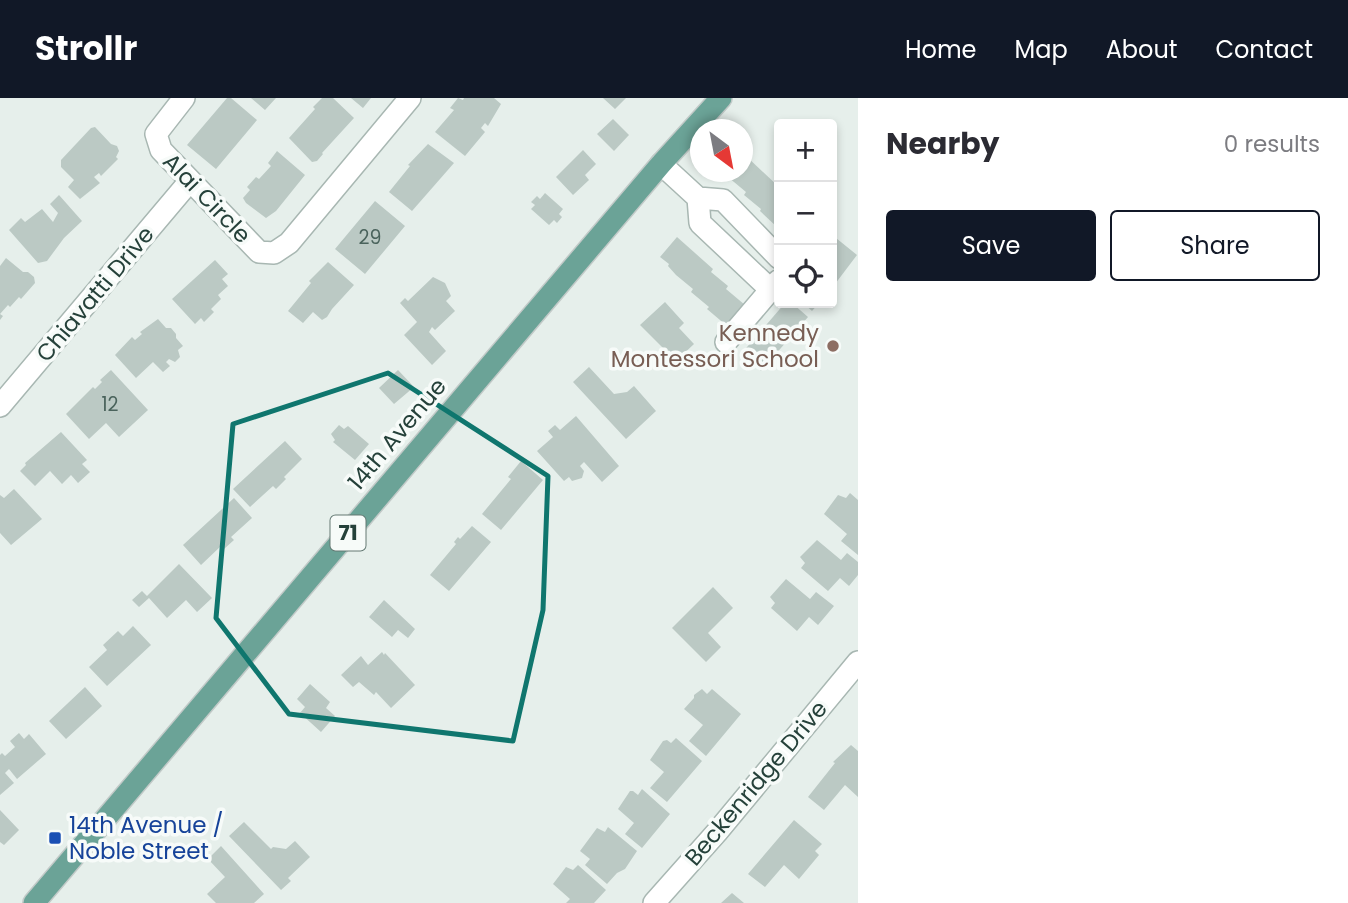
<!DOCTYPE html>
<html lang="en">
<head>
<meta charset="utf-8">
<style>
  body { margin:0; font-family:Poppins,sans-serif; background:#f7f7f7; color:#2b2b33 }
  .controls { position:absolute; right:21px; top:21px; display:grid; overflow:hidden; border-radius:7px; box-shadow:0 4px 10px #0003 }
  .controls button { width:63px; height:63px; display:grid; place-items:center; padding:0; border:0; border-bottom:2px solid #e1e1e2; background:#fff; color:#2b2b33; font:35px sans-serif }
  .compass { position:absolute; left:690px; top:21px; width:63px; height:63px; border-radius:50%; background:#fff; box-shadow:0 4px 10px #0003; rotate:148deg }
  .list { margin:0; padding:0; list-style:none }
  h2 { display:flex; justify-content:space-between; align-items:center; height:91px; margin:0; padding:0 28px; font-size:30px }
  h2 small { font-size:23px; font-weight:400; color:#7c7c81 }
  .actions { display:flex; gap:14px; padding:21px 28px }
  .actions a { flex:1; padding:16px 0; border:2px solid #111827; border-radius:7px; text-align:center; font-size:24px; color:#111827 }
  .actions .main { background:#111827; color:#fff }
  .icon { flex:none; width:38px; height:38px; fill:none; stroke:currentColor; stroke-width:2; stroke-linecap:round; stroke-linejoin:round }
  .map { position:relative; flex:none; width:858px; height:805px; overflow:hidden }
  header { display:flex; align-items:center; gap:42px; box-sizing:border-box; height:98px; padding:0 35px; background:#111827; color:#fff }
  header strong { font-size:33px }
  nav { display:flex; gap:38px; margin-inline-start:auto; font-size:24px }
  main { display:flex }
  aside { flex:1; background:#fff }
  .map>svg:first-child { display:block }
  .building { fill:#bbc9c4 }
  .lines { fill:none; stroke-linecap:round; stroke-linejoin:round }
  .minor-casing { stroke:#a8b7b2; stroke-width:24 }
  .major-casing { stroke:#c2cac8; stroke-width:24 }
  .minor { stroke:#fff; stroke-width:21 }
  .major { stroke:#6ba397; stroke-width:21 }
  .marked { fill:none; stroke:#0f766e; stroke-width:5; stroke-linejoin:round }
  .education-dot { fill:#8d6e63; stroke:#f7fbf9; stroke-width:2.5 }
  .transit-dot { fill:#1a4fb4; stroke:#f7fbf9; stroke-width:2.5 }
  .labels { text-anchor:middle; stroke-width:7; stroke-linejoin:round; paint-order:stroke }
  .number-label { font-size:19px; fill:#4a635c }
  .shield { fill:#f7fbf9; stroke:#647973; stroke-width:2 }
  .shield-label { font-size:21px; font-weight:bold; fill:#25413a }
  .street-label { font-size:23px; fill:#25413a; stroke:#f7fbf9 }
  .education-label { font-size:23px; fill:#785e54; stroke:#f7fbf9; text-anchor:end }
  .transit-label { font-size:23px; fill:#164399; stroke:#f7fbf9; text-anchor:start }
</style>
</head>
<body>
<header>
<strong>Strollr</strong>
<nav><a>Home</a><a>Map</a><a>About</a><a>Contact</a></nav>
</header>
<main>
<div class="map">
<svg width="858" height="805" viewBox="0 0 858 805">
  <rect width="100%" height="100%" fill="#e6efeb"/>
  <!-- building -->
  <path class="building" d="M227,0H231L257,22L216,71L187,47Z
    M251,0H276L265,12Z
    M322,0H333L354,20L322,55L323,56L317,63L312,64L289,40L315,11L313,9Z
    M351,0H371L363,10Z
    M458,0L463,2L464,0H494L501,6L488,28L485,25L481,30L485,34L465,58L435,34L454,12L450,10Z
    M603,0H626L615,11Z
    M613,21L629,37L614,53L597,36Z
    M95,29L111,46L117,48L119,53L116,59L118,61L101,78L99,75L94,79L100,85L80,101L68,89L74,82L61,69V62L91,30Z
    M428,46L454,65L412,113L389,94L410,68L408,67Z
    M583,52L596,66L585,77L589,82L573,97L556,79Z
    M277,53L305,77L276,113L266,120L246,105L243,100L250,92L247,89L256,79L259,81L271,68L268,65Z
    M746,58L779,89V134L775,131L777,129L760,113L761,111L744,97L746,94L728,79L733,74H743V62Z
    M545,95L563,111L559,116L562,119L557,125L554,122L549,127L531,111L535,107L531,104L537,98L540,101Z
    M59,97L82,123L64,140L47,163L38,165L9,132L21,120L25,124L42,111L53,124L58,115L50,106Z
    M375,103L405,128L365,176L335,151Z
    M677,139L713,171L711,174L728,188L726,191L745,207L727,228L707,211L709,209L691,194L693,191L676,177L668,168L669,166L660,159Z
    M836,140L857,157L832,190V145Z
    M6,160L23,174H28L34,179L35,185L21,201L19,199L10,209L8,207L0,216L3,218L0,222V168Z
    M215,162L228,176L222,181L228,188L218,197L221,201L211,211L214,214L204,224L201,220L195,226L172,201Z
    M328,164L354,187L332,211L327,219L322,222L313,214L303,225L288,213L311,185L309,183Z
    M433,179L445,185L451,198L446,203L455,213L435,232L432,229L429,234L446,253L432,267L404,237L417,224L400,205L405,200L408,203Z
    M665,204L684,225L679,230L694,246L676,263L640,227Z
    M785,205H792L808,219L761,273L741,256Z
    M803,205H819L812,213Z
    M158,221L166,230H171L176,236V240L183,248L178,252L180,259L175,264L169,261L166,264L170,268L163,274L153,264L136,280L115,257L132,239L135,242L142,236L140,234Z
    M589,269L614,296L627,294L634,288L656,313L626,341L573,284Z
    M111,272L148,312L119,339L106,325L89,341L66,316L93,289L95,291L102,284L100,282Z
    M398,272L414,289L394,306L379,290Z
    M576,318L619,368L602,384L584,364L580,368L584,373L582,380L572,383L569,379L564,383L537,353L553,339L548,333L555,327L560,332Z
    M339,327L344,331L348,328L369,346L355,362L333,344L335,342L331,336Z
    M61,334L87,362L82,366L90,374L78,385L71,377L62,386L50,373L35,388L20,373L26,367L25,365Z
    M285,343L302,361L284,379L286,381L276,391L273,388L250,409L233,391Z
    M521,363L543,382L501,432L482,416L511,381L508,379Z
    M14,391L42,421L11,447L0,435V397L4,400Z
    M850,395L858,402V457L841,443L847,436L824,416L838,397L846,400Z
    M234,400L252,420L231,439L234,442L224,451L221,448L201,467L183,447Z
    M472,428L491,444L449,493L430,477L456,446L454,444L458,439L460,441Z
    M817,442L841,462L847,455L858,464V477L849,488L840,480L828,493L801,470L805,465L800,459Z
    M179,466L212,500L197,514L186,502L167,520L149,500L139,509L132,502L142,493L147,498Z
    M786,481L810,501L816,494L834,508L818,527L809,519L797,533L771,510L775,505L770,499Z
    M713,489L733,510L708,535L721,549L706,564L672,530Z
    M384,502L415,531L408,540L398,532L392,539L369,519Z
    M133,528L151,547L107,588L89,569L107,552L103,547L118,533L123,538Z
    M382,554L384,557L385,555L415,587L391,610L376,594L374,597L359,584L353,589L341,577L361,558L368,567Z
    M310,586L330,604L326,610L335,618L321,634L300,615L305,609L297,601Z
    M85,589L102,608L66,641L49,623Z
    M702,591L707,596L712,591L741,616L706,658L689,643L703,627L684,611L694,600V597Z
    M19,635L24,641L29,636L46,656L17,681L9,671L5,675L14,685L0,697V657L2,655L5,658L15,649L10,643Z
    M676,640L702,663L667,704L650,690L664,674L650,662L663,643L667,642L671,645Z
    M851,647L858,653V699L845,687L824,712L808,699L835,665L833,664Z
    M642,691L670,716L642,750L625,736L634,725L618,711L630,693H633L638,697Z
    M0,712L19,732L4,747L0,744Z
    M794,722L822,746L815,753L819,757L799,781L784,767L765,789L748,776Z
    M244,724L271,751L273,749L286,751L295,743L310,759L288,780L291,783L281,792L229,738Z
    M608,729L637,753L625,771L617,775L607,786L585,767L590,761L580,753L597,730L605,734Z
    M221,748L264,796L254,805H216L207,796L225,779L208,761Z
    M578,767L606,792L594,805H566L570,801L553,786L566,769L573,772Z
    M732,795L744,805H721Z"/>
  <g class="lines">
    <!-- minor casing -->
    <g class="minor-casing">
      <path id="minor" d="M184,0L156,36L161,52L259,154L274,155L289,145L410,0
        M661,66L698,100L723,102L779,160
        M698,100L700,125L771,192
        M726,244L778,183
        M0,308L189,84
        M654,805L717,734L858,564"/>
    </g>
    <!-- major casing -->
    <g class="major-casing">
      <path id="major" d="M34,805L661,66L721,0"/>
    </g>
    <!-- minor -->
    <use href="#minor" class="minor"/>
    <!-- major -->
    <use href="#major" class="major"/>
  </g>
  <!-- marked area -->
  <path class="marked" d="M388,275L548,378L543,512L513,643L289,616L216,520L233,326Z"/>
  <!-- markers -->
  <circle class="education-dot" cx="833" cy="248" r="7"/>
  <rect class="transit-dot" x="48" y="733" width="14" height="14" rx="3.5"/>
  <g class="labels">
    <!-- number labels -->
    <g class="number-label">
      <text x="370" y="146">29</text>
      <text x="110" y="313">12</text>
    </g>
    <!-- shield labels -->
    <rect class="shield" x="330.5" y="417.5" width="35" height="35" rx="5"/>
    <g class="shield-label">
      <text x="348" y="442">71</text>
    </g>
    <!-- street labels -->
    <g class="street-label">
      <text transform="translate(207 100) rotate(46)" y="8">Alai Circle</text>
      <text transform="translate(95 196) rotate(-50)" y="8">Chiavatti Drive</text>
      <text transform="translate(397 336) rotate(-50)" y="8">14th Avenue</text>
      <text transform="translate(756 685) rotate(-50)" y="8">Beckenridge Drive</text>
    </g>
    <!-- education labels -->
    <g class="education-label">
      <text x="819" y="243">Kennedy<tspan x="819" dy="26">Montessori School</tspan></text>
    </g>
    <!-- transit labels -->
    <g class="transit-label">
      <text x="69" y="735">14th Avenue /<tspan x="69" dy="26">Noble Street</tspan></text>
    </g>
  </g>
</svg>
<div class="controls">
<button>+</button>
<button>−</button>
<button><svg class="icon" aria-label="locate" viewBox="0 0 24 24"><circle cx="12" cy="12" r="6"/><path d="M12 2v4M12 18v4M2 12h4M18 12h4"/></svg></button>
</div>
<svg class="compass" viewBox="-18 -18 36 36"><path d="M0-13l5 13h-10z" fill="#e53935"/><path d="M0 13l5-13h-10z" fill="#7c7c81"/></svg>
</div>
<aside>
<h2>Nearby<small>0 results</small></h2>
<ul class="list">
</ul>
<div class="actions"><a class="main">Save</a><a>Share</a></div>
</aside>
</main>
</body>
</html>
